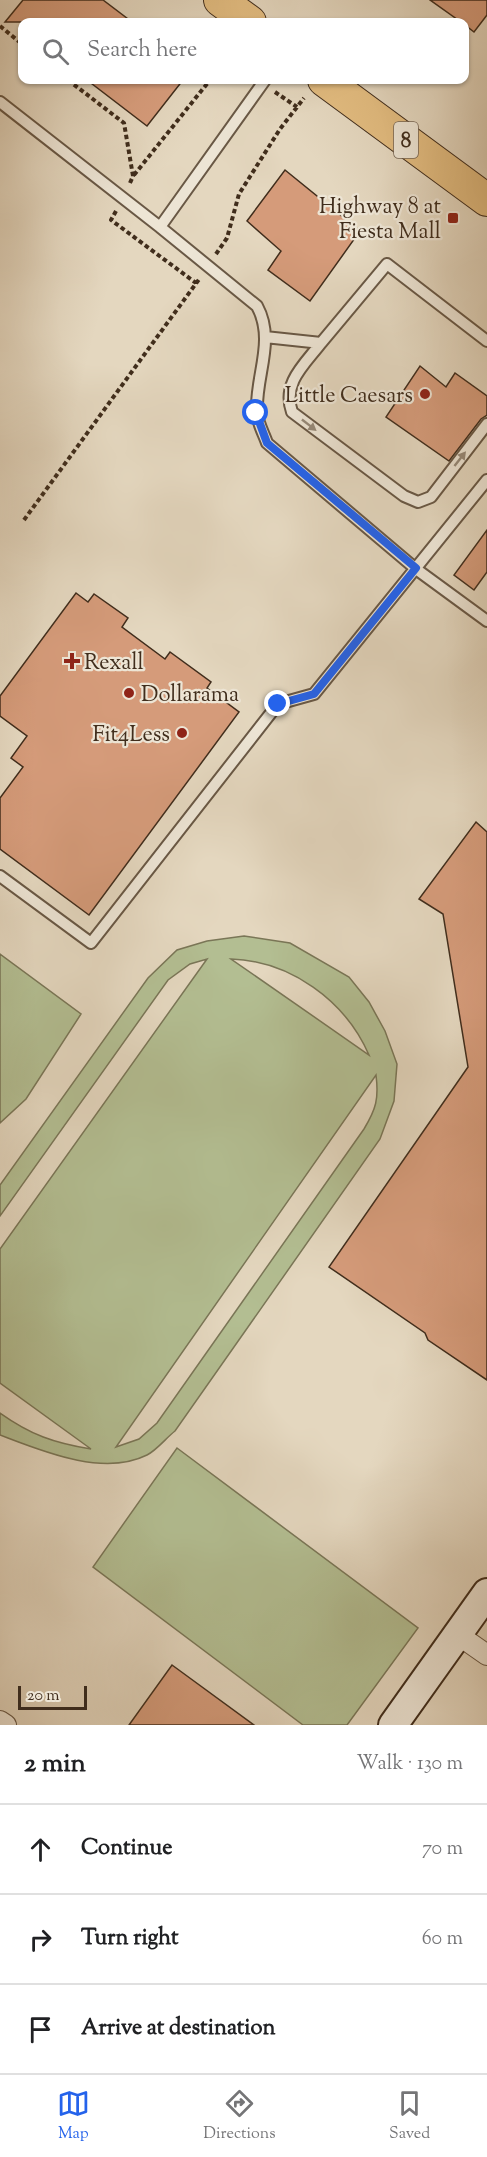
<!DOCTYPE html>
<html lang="en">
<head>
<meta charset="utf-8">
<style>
  body { margin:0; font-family:"Sorts Mill Goudy",serif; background:#f6f6f6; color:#202124 }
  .scale { position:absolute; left:18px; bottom:15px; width:69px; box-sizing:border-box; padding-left:6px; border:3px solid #402d1c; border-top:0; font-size:16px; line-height:21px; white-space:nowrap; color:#402d1c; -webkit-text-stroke:4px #ede5d5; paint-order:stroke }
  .stop { position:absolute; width:18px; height:18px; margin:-14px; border:4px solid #2563eb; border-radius:50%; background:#fff }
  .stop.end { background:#2563eb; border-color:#fff; box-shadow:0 2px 6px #0008 }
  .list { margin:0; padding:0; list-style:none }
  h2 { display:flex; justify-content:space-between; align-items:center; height:78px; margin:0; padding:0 24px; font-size:26px }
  h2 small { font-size:20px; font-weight:400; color:#757577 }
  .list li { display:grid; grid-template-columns:39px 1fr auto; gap:18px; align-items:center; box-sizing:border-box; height:90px; padding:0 24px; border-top:2px solid #e0e0e0 }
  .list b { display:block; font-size:22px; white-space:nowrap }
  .list em { font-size:20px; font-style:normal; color:#757577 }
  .icon { flex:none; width:33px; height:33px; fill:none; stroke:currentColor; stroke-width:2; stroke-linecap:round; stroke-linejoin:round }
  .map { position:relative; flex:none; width:487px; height:1725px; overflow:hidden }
  .search { position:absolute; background:#fff; box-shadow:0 2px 4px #0004; left:18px; right:18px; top:18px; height:66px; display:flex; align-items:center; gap:15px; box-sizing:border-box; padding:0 21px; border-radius:12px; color:#757577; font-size:22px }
  .sheet { height:348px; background:#fff }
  nav { display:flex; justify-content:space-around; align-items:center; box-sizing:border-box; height:84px; border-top:2px solid #e0e0e0; background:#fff; font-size:16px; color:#757577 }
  nav a { display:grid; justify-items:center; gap:3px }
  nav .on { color:#2563eb }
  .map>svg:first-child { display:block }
  .green { fill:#b3be92; stroke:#7a7657; stroke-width:1.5; fill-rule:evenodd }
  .building { fill:#d59b7a; stroke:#402d1c; stroke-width:1.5 }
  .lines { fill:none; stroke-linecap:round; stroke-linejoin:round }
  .lane-casing { stroke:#695845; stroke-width:14 }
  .street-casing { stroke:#695845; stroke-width:22 }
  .secondary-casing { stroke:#402d1c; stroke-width:32 }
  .primary-casing { stroke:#402d1c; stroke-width:34 }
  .path { stroke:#402d1c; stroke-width:4; stroke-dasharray:4.5 3; stroke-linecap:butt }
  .lane { stroke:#ede5d5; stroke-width:10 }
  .street { stroke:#ede5d5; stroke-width:20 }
  .secondary { stroke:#ede5d5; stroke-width:28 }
  .primary { stroke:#e2bc80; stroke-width:32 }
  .oneway { fill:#968978 }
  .route { stroke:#2563eb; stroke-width:8 }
  .poi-dot { fill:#8f2418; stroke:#ede5d5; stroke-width:2 }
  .labels { text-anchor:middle; stroke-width:4.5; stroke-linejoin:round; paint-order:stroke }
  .shield { fill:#ede5d5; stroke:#746454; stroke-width:1.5 }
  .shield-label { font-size:21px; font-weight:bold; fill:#402d1c }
  .poi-label { font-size:22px; fill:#402d1c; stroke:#ede5d5; text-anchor:end }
</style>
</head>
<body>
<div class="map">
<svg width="487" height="1725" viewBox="0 0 487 1725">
  <rect width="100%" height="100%" fill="#e4d7bf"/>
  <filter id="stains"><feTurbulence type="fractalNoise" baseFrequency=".00333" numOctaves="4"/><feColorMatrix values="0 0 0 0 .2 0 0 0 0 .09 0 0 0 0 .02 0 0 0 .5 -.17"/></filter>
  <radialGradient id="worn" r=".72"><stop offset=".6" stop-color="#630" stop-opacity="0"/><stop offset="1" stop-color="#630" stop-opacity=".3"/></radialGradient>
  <!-- green -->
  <path class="green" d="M244,936L290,943L349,977L369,1002L385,1031L397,1064L394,1101L380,1139L175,1431C166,1438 157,1450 147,1455C103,1477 42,1451 0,1435V1413C31,1435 54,1443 91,1449L0,1383V1249L207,959L190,964L168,980L0,1216V1185L148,978L177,950L207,941ZM231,959C290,961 345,1000 369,1055ZM376,1075C379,1099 376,1109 364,1129L157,1423L139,1439L116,1447Z
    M0,954L81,1014L26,1099L0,1123Z
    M177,1448L418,1628L347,1725H303L93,1567Z"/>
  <!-- building -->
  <path class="building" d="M23,0H103L132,22H5Z
    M430,0H487V15L474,32L465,25V22H461Z
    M87,80H183L147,126Z
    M285,170L360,231L310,301L268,270L281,251L247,221Z
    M420,366L446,387L455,373L487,396V415L481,419L449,461L386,417Z
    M487,530V572L474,590L454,575Z
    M76,593L88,602L94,594L128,618L122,627L165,659L170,652L211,682L207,688L239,712L89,915L0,849V798L23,767L11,758L27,736L0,716V696Z
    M476,822L487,832V1380L428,1340L425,1333L329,1267L468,1067L443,914L419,899Z
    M172,1665L254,1725H129Z"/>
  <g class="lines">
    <!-- lane casing -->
    <g class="lane-casing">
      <path id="lane" d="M265,80L160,227L257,306C276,341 255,376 257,412C257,422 264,434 267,443L416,569L487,621
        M0,102L160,227
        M265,337L321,343L387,264L487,341
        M321,343C304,365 282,383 292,412L404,496L418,502L431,497L487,424
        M0,876L91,943L278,704L314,694L487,480"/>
    </g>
    <!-- street casing -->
    <g class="street-casing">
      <path id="street" d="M457,1634L487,1655
        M0,1721L6,1725"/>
    </g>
    <!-- secondary casing -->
    <g class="secondary-casing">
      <path id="secondary" d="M393,1725L487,1593"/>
    </g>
    <!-- primary casing -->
    <g class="primary-casing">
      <path id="primary" d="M220,0L250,22
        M324,80L487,200"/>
    </g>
    <!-- path -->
    <path class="path" d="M0,26L22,44
      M68,80L124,123L133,176L130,183
      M275,92L297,107
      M134,175L210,80
      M116,211L111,220L196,283
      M216,254L227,238L239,194L280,129L304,98
      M24,520L200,278"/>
    <!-- lane -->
    <use href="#lane" class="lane"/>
    <!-- street -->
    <use href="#street" class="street"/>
    <!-- secondary -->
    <use href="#secondary" class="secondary"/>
    <!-- primary -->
    <use href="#primary" class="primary"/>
  </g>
  <!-- one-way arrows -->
  <defs><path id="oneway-solid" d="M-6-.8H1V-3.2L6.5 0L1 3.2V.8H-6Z" transform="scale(1.5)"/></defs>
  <g class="oneway">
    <use href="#oneway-solid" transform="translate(309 425) rotate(38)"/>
    <use href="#oneway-solid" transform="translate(460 459) rotate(-52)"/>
  </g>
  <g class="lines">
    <!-- route -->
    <path class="route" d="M256,413L267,443L416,568L314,694L278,704"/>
  </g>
  <!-- markers -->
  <g class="poi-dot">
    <rect x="447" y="212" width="12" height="12" rx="3"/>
    <circle cx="425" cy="394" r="6"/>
    <path d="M69 652h6v6h6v6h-6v6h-6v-6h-6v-6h6z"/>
    <circle cx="129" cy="693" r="6"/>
    <circle cx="182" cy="733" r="6"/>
  </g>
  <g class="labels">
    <!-- shield labels -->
    <rect class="shield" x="394" y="122" width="24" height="36" rx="4.5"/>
    <g class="shield-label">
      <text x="406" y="147">8</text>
    </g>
    <!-- poi labels -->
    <g class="poi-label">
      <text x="441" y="213">Highway 8 at<tspan x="441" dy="25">Fiesta Mall</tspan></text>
      <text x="413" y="402">Little Caesars</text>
      <text x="84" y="669" text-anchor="start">Rexall</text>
      <text x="141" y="701" text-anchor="start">Dollarama</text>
      <text x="170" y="741">Fit4Less</text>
    </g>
  </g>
  <rect width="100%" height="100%" filter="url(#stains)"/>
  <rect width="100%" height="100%" fill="url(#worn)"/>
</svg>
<div class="scale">20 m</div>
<div class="stop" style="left:256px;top:413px"></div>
<div class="stop end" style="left:278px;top:704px"></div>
<div class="search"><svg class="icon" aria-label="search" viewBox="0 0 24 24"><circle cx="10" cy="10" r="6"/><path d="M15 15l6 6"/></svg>Search here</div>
</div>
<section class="sheet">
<h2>2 min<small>Walk · 130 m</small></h2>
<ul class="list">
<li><svg class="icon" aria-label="ahead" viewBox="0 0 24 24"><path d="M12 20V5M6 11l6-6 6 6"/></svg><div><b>Continue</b></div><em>70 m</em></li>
<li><svg class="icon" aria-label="right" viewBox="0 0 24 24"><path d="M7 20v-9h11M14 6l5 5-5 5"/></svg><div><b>Turn right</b></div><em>60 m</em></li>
<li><svg class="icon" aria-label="arrive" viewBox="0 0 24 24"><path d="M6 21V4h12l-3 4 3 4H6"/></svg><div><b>Arrive at destination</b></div></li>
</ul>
</section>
<nav>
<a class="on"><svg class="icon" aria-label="map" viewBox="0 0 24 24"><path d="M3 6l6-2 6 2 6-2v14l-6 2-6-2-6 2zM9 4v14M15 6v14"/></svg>Map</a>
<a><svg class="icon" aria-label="directions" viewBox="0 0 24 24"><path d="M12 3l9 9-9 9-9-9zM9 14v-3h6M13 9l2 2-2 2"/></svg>Directions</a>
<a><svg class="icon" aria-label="saved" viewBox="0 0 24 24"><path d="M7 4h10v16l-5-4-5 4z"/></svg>Saved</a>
</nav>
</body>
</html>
